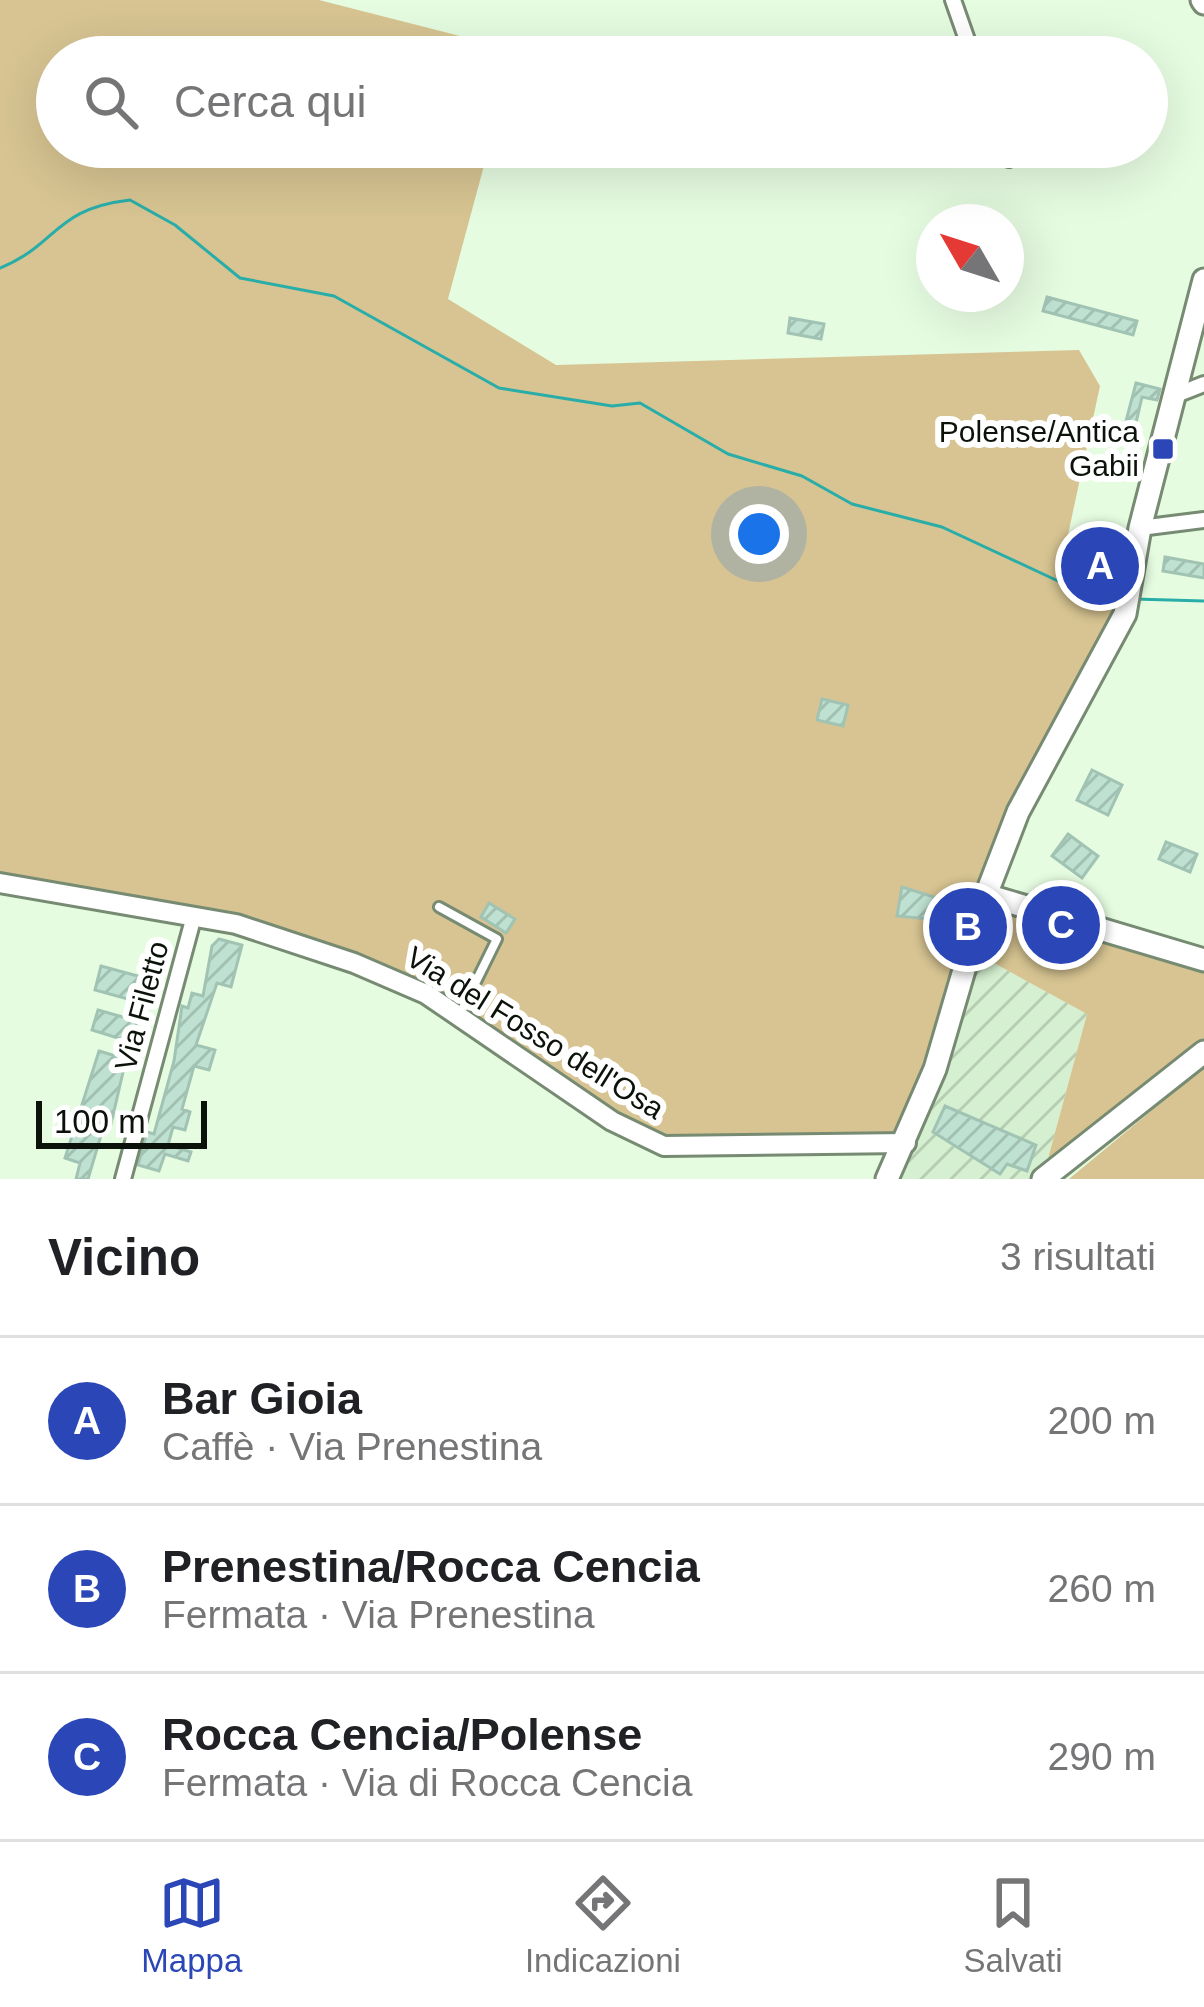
<!DOCTYPE html>
<html lang="it">
<head>
<meta charset="utf-8">
<style>
  body { margin:0; font-family:Arial,sans-serif; background:#f2f2f2; color:#202124 }
  .compass { position:absolute; left:916px; top:204px; width:108px; height:108px; border-radius:50%; background:#fff; box-shadow:0 12px 48px #0002; rotate:309deg }
  .scale { position:absolute; left:36px; bottom:30px; width:171px; box-sizing:border-box; padding-left:12px; border:6px solid #0b120a; border-top:0; font-size:33px; line-height:42px; white-space:nowrap; color:#0b120a; -webkit-text-stroke:9px #fff; paint-order:stroke }
  .you { position:absolute; left:759px; top:534px; width:42px; height:42px; margin:-30px; border:9px solid #fff; border-radius:50%; background:#1a73e8; box-shadow:0 0 0 18px #1a73e833 }
  .badge { display:grid; place-items:center; width:78px; height:78px; border-radius:50%; background:#2b47b7; color:#fff; font-size:39px; font-weight:700 }
  .pin { position:absolute; translate:-50% -50%; border:6px solid #fff; box-shadow:0 3px 12px #0006 }
  .list { margin:0; padding:0; list-style:none }
  h2 { display:flex; justify-content:space-between; align-items:center; height:156px; margin:0; padding:0 48px; font-size:51px }
  h2 small { font-size:39px; font-weight:400; color:#757577 }
  .list li { display:grid; grid-template-columns:78px 1fr auto; gap:36px; align-items:center; box-sizing:border-box; height:168px; padding:0 48px; border-top:3px solid #e0e0e0 }
  .list b { display:block; font-size:45px; white-space:nowrap }
  .list p { margin:0; font-size:39px; white-space:nowrap; color:#757577 }
  .list em { font-size:39px; font-style:normal; color:#757577 }
  .icon { flex:none; width:66px; height:66px; fill:none; stroke:currentColor; stroke-width:2; stroke-linecap:round; stroke-linejoin:round }
  .map { position:relative; flex:none; width:1204px; height:1179px; overflow:hidden }
  .search { position:absolute; background:#fff; box-shadow:0 12px 48px #0002; left:36px; right:36px; top:36px; height:132px; display:flex; align-items:center; gap:30px; box-sizing:border-box; padding:0 42px; border-radius:66px; color:#757577; font-size:45px }
  .sheet { height:660px; background:#fff }
  nav { display:flex; justify-content:space-around; align-items:center; box-sizing:border-box; height:168px; border-top:3px solid #e0e0e0; background:#fff; font-size:33px; color:#757577 }
  nav a { display:grid; justify-items:center; gap:6px }
  nav .on { color:#2b47b7 }
  .map>svg:first-child { display:block }
  .industrial { fill:url(#industrial-furrows) }
  .grass { fill:#d7c492 }
  .lines { fill:none; stroke-linecap:round; stroke-linejoin:round }
  .stream { stroke:#29ada8; stroke-width:3 }
  .building { fill:url(#building-hatch); stroke:#a1c3b4; stroke-width:3 }
  .service-casing { stroke:#778b73; stroke-width:14 }
  .minor-casing { stroke:#778b73; stroke-width:20 }
  .tertiary-casing { stroke:#778b73; stroke-width:24 }
  .secondary-casing { stroke:#778b73; stroke-width:27 }
  .service { stroke:#fff; stroke-width:8 }
  .minor { stroke:#fff; stroke-width:14 }
  .tertiary { stroke:#fff; stroke-width:18 }
  .secondary { stroke:#fff; stroke-width:21 }
  .poi-dot { fill:#2b47b7; stroke:#fff; stroke-width:4.5 }
  .labels { text-anchor:middle; stroke-width:12; stroke-linejoin:round; paint-order:stroke }
  .poi-label { font-size:30px; fill:#0b120a; stroke:#fff; text-anchor:end }
  .street-label { font-size:30px; fill:#0b120a; stroke:#fff }
</style>
</head>
<body>
<div class="map">
<svg width="1204" height="1179" viewBox="0 0 1204 1179">
  <defs>
    <pattern id="industrial-furrows" width="10" height="10" patternUnits="userSpaceOnUse" patternTransform="scale(3)"><rect width="10" height="10" fill="#d5f0d0"/><path d="M-1 1l2-2M0 10L10 0M9 11l2-2" fill="none" stroke="#b6cdb1"/></pattern>
    <pattern id="building-hatch" width="6" height="6" patternUnits="userSpaceOnUse" patternTransform="scale(3)"><rect width="6" height="6" fill="#bee1d1"/><path d="M-1 1l2-2M0 6l6-6M5 7l2-2" fill="none" stroke="#a2c0b2"/></pattern>
  </defs>
  <rect width="100%" height="100%" fill="#e6fce1"/>
  <!-- industrial -->
  <path class="industrial" d="M981,956L1087,1014L1046,1166L1029,1179H900Z"/>
  <!-- grass -->
  <path class="grass" d="M0,0H319L503,47L502,57H57V147H489L448,299L556,365L1079,350L1100,386L1058,581L1129,588L1042,762L906,1143L663,1146L426,994L268,932L0,883Z
    M993,909L1204,967V1042L1046,1166L1087,1014L981,956Z
    M1204,1067V1179H1069Z"/>
  <g class="lines">
    <!-- stream -->
    <path class="stream" d="M0,268C59,244 53,209 130,200L175,225L240,278L334,296L499,388L612,406L640,403L728,454L802,476L852,504L942,527L1058,581L1119,596
      M1134,599L1204,601"/>
  </g>
  <!-- building -->
  <path class="building" d="M1047,297L1137,321L1133,335L1043,311Z
    M790,318L824,324L821,339L788,333Z
    M1136,383L1160,389L1157,400L1142,397L1136,423L1126,421Z
    M1107,550L1118,552L1113,580L1084,576L1087,554L1106,557Z
    M1165,557L1204,564V578L1163,571Z
    M822,699L848,705L843,726L817,720Z
    M1092,770L1122,785L1108,815L1077,800Z
    M1068,834L1098,856L1082,878L1052,856Z
    M1166,842L1197,854L1190,872L1159,859Z
    M902,887L934,897L928,919L897,916Z
    M489,903L515,919L506,933L481,917Z
    M219,939L242,945L231,987L217,983L196,1045L215,1050L209,1070L194,1066L182,1109L190,1112L185,1130L173,1127L168,1145L191,1152L188,1161L165,1154L159,1171L138,1165L147,1132L154,1134L174,1061L182,1006L188,1008L192,993L203,996L212,946Z
    M101,966L160,982L153,1006L95,990Z
    M98,1010L137,1021L131,1042L92,1030Z
    M99,1051L126,1059L111,1124L105,1122L88,1179H76L80,1163L65,1158Z
    M945,1106L1036,1145L1027,1171L1007,1164L1000,1174L933,1132Z"/>
  <g class="lines">
    <!-- service casing -->
    <g class="service-casing">
      <path id="service" d="M439,907L497,939L459,1016"/>
    </g>
    <!-- minor casing -->
    <g class="minor-casing">
      <path id="minor" d="M953,0L973,57
        M1005,147L1009,159
        M1171,397L1204,384
        M1140,528L1204,520
        M123,1179L194,916"/>
    </g>
    <!-- tertiary casing -->
    <g class="tertiary-casing">
      <path id="tertiary" d="M0,883L236,924L354,963L426,994L612,1121L664,1146L906,1143"/>
    </g>
    <!-- secondary casing -->
    <g class="secondary-casing">
      <path id="secondary" d="M1202,0L1204,3
        M986,895L1204,960
        M887,1179L935,1069L986,895L1018,812L1125,614L1140,528L1204,280
        M1043,1179L1204,1052"/>
    </g>
    <!-- service -->
    <use href="#service" class="service"/>
    <!-- minor -->
    <use href="#minor" class="minor"/>
    <!-- tertiary -->
    <use href="#tertiary" class="tertiary"/>
    <!-- secondary -->
    <use href="#secondary" class="secondary"/>
  </g>
  <!-- markers -->
  <rect class="poi-dot" x="1151" y="437" width="24" height="24" rx="6"/>
  <g class="labels">
    <!-- poi labels -->
    <g class="poi-label">
      <text x="1139" y="442">Polense/Antica<tspan x="1139" dy="34">Gabii</tspan></text>
    </g>
    <!-- street labels -->
    <g class="street-label">
      <text transform="translate(142 1006) rotate(-75)" y="10">Via Filetto</text>
      <text transform="translate(535 1033) rotate(32)" y="10">Via del Fosso dell'Osa</text>
    </g>
  </g>
</svg>
<svg class="compass" viewBox="-18 -18 36 36"><path d="M0-13l5 13h-10z" fill="#e53935"/><path d="M0 13l5-13h-10z" fill="#757577"/></svg>
<div class="scale">100 m</div>
<div class="you"></div>
<div class="pin badge" style="left:1100px;top:566px">A</div>
<div class="pin badge" style="left:968px;top:927px">B</div>
<div class="pin badge" style="left:1061px;top:925px">C</div>
<div class="search"><svg class="icon" aria-label="search" viewBox="0 0 24 24"><circle cx="10" cy="10" r="6"/><path d="M15 15l6 6"/></svg>Cerca qui</div>
</div>
<section class="sheet">
<h2>Vicino<small>3 risultati</small></h2>
<ul class="list">
<li><span class="badge">A</span><div><b>Bar Gioia</b><p>Caffè · Via Prenestina</p></div><em>200 m</em></li>
<li><span class="badge">B</span><div><b>Prenestina/Rocca Cencia</b><p>Fermata · Via Prenestina</p></div><em>260 m</em></li>
<li><span class="badge">C</span><div><b>Rocca Cencia/Polense</b><p>Fermata · Via di Rocca Cencia</p></div><em>290 m</em></li>
</ul>
</section>
<nav>
<a class="on"><svg class="icon" aria-label="map" viewBox="0 0 24 24"><path d="M3 6l6-2 6 2 6-2v14l-6 2-6-2-6 2zM9 4v14M15 6v14"/></svg>Mappa</a>
<a><svg class="icon" aria-label="directions" viewBox="0 0 24 24"><path d="M12 3l9 9-9 9-9-9zM9 14v-3h6M13 9l2 2-2 2"/></svg>Indicazioni</a>
<a><svg class="icon" aria-label="saved" viewBox="0 0 24 24"><path d="M7 4h10v16l-5-4-5 4z"/></svg>Salvati</a>
</nav>
</body>
</html>
